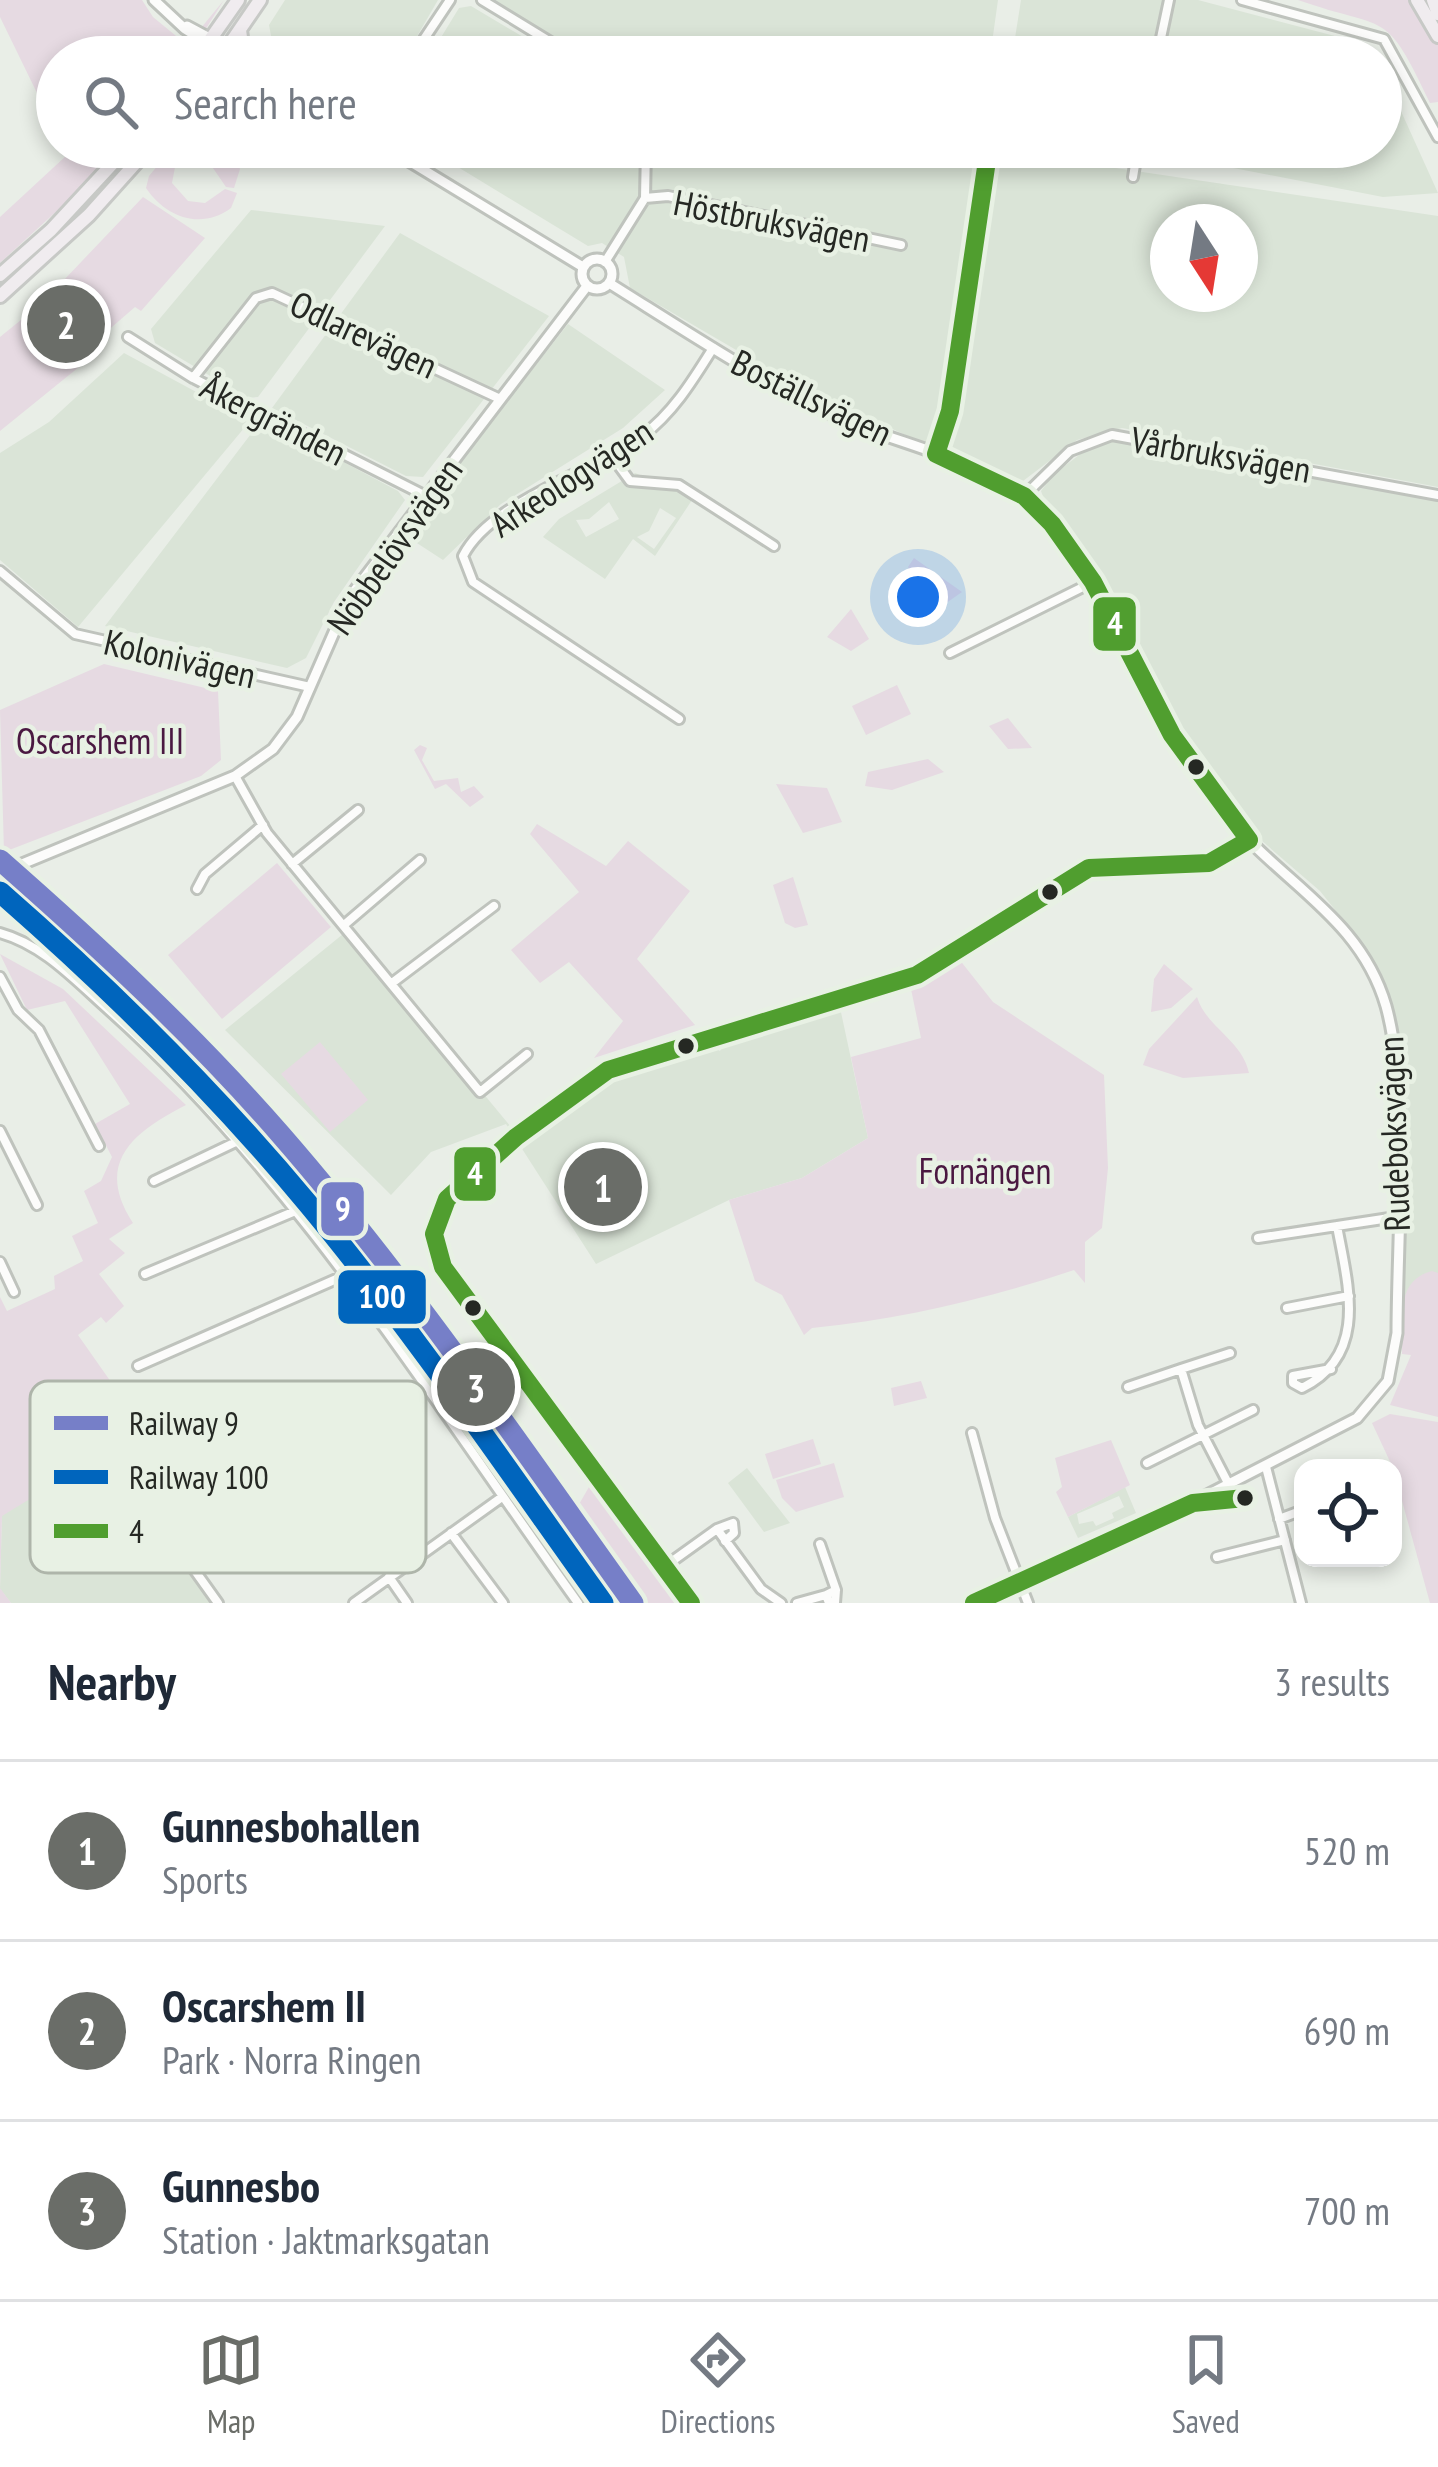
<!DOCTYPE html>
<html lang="en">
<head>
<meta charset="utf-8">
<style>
  body { margin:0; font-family:"PT Sans Narrow",sans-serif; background:#f6f6f7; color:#1f2937 }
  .controls { position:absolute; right:36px; bottom:36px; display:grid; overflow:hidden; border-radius:24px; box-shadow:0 6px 18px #0003 }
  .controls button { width:108px; height:108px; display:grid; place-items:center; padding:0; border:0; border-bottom:3px solid #e0e1e3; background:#fff; color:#1f2937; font:60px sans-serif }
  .compass { position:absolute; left:1150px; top:204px; width:108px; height:108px; border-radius:50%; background:#fff; box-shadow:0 6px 18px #0003; rotate:168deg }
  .you { position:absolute; left:918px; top:597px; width:42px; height:42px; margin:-30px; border:9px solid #fff; border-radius:50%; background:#1a73e8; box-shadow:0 0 0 18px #1a73e833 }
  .badge { display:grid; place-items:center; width:78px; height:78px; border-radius:50%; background:#6a6d68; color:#fff; font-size:39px; font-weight:700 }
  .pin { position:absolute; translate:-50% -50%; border:6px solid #fff; box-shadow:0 3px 12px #0006 }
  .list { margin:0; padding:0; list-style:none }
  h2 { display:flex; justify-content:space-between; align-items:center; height:156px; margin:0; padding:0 48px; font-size:51px }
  h2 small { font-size:39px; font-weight:400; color:#747a83 }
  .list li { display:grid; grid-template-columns:78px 1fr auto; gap:36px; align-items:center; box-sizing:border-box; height:180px; padding:0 48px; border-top:3px solid #e0e1e3 }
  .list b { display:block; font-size:45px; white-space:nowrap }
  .list p { margin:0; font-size:39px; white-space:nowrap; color:#747a83 }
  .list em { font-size:39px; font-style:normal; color:#747a83 }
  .icon { flex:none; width:66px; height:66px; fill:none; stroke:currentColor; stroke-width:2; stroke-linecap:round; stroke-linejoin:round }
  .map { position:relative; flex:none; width:1438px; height:1603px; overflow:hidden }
  .search { position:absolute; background:#fff; box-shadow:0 6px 18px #0003; left:36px; right:36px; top:36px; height:132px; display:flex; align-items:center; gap:30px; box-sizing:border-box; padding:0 42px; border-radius:66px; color:#747a83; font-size:45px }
  .sheet { height:696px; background:#fff }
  nav { display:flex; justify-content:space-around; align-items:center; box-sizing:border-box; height:168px; border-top:3px solid #e0e1e3; background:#fff; font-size:33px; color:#747a83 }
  nav a { display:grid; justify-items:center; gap:6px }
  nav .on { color:#6a6d68 }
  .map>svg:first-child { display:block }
  .built { fill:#dae4d7; fill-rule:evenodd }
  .green { fill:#e6dae2 }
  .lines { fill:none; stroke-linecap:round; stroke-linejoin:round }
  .minor-casing { stroke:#bfc3bd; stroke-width:14 }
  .tertiary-casing { stroke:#bfc3bd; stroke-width:15 }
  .primary-casing { stroke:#c7c9c6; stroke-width:18 }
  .minor { stroke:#fcfcfb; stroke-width:8 }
  .tertiary { stroke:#fcfcfb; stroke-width:9 }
  .primary { stroke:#f0ecef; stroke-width:12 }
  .bus-1-casing { stroke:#e8f1e4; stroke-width:27 }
  .bus-1 { stroke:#509e2f; stroke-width:18 }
  .rail-1-casing { stroke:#e8f1e4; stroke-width:30 }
  .rail-2-casing { stroke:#e8f1e4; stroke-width:30 }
  .rail-1 { stroke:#767fc8; stroke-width:21 }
  .rail-2 { stroke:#0065bd; stroke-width:21 }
  .bus-dot { fill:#252823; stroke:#e8f1e4; stroke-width:4.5 }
  .labels { text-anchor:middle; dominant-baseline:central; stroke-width:9; stroke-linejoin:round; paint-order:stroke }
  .street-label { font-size:36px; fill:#252823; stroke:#e8f1e4 }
  .park-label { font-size:36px; fill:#4a1841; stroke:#e8f1e4 }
  .key { fill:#e8f1e4; stroke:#aeb5aa; stroke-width:3 }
  .key-label { font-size:33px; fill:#252823 }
  .line-badge { stroke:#e8f1e4; stroke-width:4.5 }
  .badge-label { font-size:33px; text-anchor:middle; font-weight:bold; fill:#fff }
</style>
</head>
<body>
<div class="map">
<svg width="1438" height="1603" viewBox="0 0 1438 1603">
  <rect width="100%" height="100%" fill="#e9eee7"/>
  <path class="built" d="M285,0H438L405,57H275L269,25Z
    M489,0H998L990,57H585Z
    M1021,0H1198L1369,45L1376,57H1012Z
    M471,6L557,57H429L459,8Z
    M1381,67L1438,193L1383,197L1125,147H1381Z
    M425,147H978L938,416L927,445L791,382L630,288L624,257L602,243L588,246Z
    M1000,151L1438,216V487L1122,428L1077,440L1023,481L949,452ZM1168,222H1240V294H1168Z
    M251,210L385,226L258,397L247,398L155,343L151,329Z
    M400,233L549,316L423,477L406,476L272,408Z
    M568,324L665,390L623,428L501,504L443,560L403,534Z
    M124,353L250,421L78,627L0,560V453L49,422Z
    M270,423L398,491L405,500L334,602L306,658L287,668L105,626L257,426Z
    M1110,441H1140L1438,501V1332L1400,1340L1404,1229L1409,1222L1403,1198L1402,1090L1387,998L1368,951L1320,891L1233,816L1172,725L1088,561L1046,505L1041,491L1054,474L1087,449Z
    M635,473L694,497L655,556L633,539L605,579L543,537L559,519ZM609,502L619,519L586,537L576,520L589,519ZM660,508L676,518L654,549L637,537L649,531Z
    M0,855L120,960L279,1123L400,1269L609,1566L616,1562L643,1603H613L595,1577L601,1572L413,1311L252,1121L90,957L0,875Z
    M348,930L525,1144L612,1075L708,1042L720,1051L728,1037L839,1003L868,1138L802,1178L729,1200L596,1264L506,1124L431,1152L391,1195L225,1030Z
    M104,1451L212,1603H11L0,1589L2,1514Z
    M747,1468L790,1523L764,1532L728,1483Z
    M1125,1487L1136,1513L1078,1538L1068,1517ZM1119,1496L1124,1507L1112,1513L1114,1518L1096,1526L1093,1521L1079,1524L1077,1514Z"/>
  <path class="green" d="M0,0H142L153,17L187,45L224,0L188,57H57V134L0,17Z
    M1298,0H1412L1420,22L1438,43V102L1430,103C1384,6 1389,32 1298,0Z
    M63,147H117L83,187L0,263V217L67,155Z
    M173,147L231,152L240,169L234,188L226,187L204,155L176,162L172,183L188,201L205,203L225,189L237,193L231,208C202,230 166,218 146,188L149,176Z
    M143,197L205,238L141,311L135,307L90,346L95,354L0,431V337L43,302Z
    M914,558L962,592L932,613L908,567Z
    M851,609L869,639L851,651L827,637Z
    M104,664L218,691L221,760L201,776L4,852L0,710Z
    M897,685L911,714L866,735L852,706Z
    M1008,718L1032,748L1008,749L989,726Z
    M420,745L427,748L422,760L434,781L458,778L461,792L474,786L484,797L470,807L446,784L435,789L414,750Z
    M928,759L944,772L892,790L865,786L868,772Z
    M776,784L827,788L842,822L803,833Z
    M537,824L606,866L628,841L690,891L637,959L695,1025L594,1058L623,1021L569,962L540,983L511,950L579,892L530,834Z
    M277,863L331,927L222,1019L168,955Z
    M793,877L808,925L795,928L785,923L773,885Z
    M0,954L63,989L186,1105C135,1131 93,1162 133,1223L109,1239L125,1253L99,1274L124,1306L106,1323L101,1317L78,1335L144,1429L2,1516L0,1588L11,1603H0V1297L7,1311L55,1289L54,1276L83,1261L72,1236L98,1223L84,1191L101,1181L112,1157L95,1124L130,1104L65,1001L27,1010Z
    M959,959L993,1002L1104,1075L1108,1168L1102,1228L1085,1242V1283L1074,1270C987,1299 903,1319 812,1328L804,1335L782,1295L755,1281L729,1200L802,1178L868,1138L851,1057L921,1038L910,984Z
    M1164,964L1193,989L1171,1008L1151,1012L1154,979Z
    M1197,997C1206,1027 1242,1040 1249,1073L1183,1078L1143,1065L1149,1049Z
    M320,1042L368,1100L330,1132L281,1074Z
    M1432,1271L1438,1273V1417L1390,1405L1411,1355L1402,1354C1403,1322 1394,1281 1432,1271Z
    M921,1381L927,1398L894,1406L891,1388Z
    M1390,1414L1438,1422V1603H1430L1393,1468L1372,1423Z
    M813,1439L821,1464L773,1479L765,1454Z
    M1111,1440L1130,1485L1068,1517L1056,1492L1062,1487L1055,1458Z
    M834,1463L844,1497L796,1512L782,1498L776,1480Z
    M593,1480L659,1567L654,1576L663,1574L683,1603H643L578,1506Z"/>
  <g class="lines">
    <defs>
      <path id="minor" d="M482,0L575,57
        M1242,0L1384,39L1438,137
        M412,57L450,0
        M1157,57L1169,0
        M1133,177L1138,147
        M645,198L646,147
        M605,262L645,198L668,196L901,245
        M128,337L193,378L424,495
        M193,378L256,298L272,293L498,398
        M611,455L630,481L679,485L774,546
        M1024,496L1070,451L1112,435L1438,495
        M0,571L75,634L310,687
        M950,653L1093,582
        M679,719L473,582L463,556C491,501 594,472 642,436C673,413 693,380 713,348
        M235,776L267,833L480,1092L527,1054
        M292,864L358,810
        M197,889L205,874L263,825
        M344,925L420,860
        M0,933C44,945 76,981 110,1011C295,1177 433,1401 578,1603
        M0,977L18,1010L39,1030L99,1146
        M392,983L494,906
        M841,998L917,975L1089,868C1150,850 1192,891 1249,840
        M0,1131L37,1205
        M154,1181L240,1140
        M1258,1238L1396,1217
        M0,1262L14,1292
        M145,1274L293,1212
        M1287,1308L1349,1296
        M138,1366L341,1277
        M1331,1369L1293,1376V1383L1302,1388C1369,1355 1348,1286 1337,1226
        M1128,1387L1181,1369
        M972,1433L995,1518L1028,1603
        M1147,1463L1253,1410
        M1266,1467L1301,1603
        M1229,1485L1198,1425L1181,1369L1230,1353
        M158,1519L218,1603
        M1279,1519L1303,1510
        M717,1529L733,1523L734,1533L725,1541
        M451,1533L503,1603
        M820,1544L836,1590
        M1217,1557L1285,1540
        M664,1567L717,1529L761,1589L781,1603
        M389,1577L407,1603
        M354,1603L502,1497
        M797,1603L826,1595
        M829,1603L826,1595L836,1590L835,1603"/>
      <path id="tertiary" d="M154,0L185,29L230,57
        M187,26L245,57
        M386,147L583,267
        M582 274a15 15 0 1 1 30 0a15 15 0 1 1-30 0Z
        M609,283C681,328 752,375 828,413C893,444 971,455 1028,500C1108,563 1157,725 1226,814C1279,882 1360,916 1386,1006C1410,1093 1397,1239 1397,1333L1388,1381L1357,1418L1147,1526L974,1603
        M0,873L235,776L273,749L297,717L349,598L587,286
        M501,1344L691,1603"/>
      <path id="primary" d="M1417,0L1438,36
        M1433,0L1438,14
        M240,30L242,45L253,57
        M198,57L238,0
        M221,57L260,0
        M0,275L51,230L128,147
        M0,296L89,215L150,147"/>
    </defs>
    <use href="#minor" class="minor-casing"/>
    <use href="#tertiary" class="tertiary-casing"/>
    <use href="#primary" class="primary-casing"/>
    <use href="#minor" class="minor"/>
    <use href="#tertiary" class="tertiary"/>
    <use href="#primary" class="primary"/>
    <defs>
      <path id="bus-1" d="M936,454L1024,496L1052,524L1093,582L1172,735L1249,840
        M936,454L950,411L989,147
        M691,1603L443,1267L434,1234L447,1199L516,1137L608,1070L917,975L1089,868L1209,863L1249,840
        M974,1603L1193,1503L1245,1498"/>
    </defs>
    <use href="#bus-1" class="bus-1-casing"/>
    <use href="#bus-1" class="bus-1"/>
    <defs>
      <path id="rail-1" d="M0,860C99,947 195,1036 281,1135C409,1282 519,1444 633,1603"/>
      <path id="rail-2" d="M0,892C111,989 215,1092 309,1205C414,1332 507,1469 603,1603"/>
    </defs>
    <use href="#rail-1" class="rail-1-casing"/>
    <use href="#rail-2" class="rail-2-casing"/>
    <use href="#rail-1" class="rail-1"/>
    <use href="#rail-2" class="rail-2"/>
  </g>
  <g class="bus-dot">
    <circle cx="1196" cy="767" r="10"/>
    <circle cx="1050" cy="892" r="10"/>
    <circle cx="686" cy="1046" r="10"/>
    <circle cx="473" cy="1308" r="10"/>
    <circle cx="1245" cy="1498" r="10"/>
  </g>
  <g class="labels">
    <g class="street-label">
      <text transform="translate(772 220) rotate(11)">Höstbruksvägen</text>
      <text transform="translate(364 334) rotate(25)">Odlarevägen</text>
      <text transform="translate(812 397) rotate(26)">Boställsvägen</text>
      <text transform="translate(274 419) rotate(27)">Åkergränden</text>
      <text transform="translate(1221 454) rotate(10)">Vårbruksvägen</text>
      <text transform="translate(571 477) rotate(-33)">Arkeologvägen</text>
      <text transform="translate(394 546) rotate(-55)">Nöbbelövsvägen</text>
      <text transform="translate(180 658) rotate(13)">Kolonivägen</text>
      <text transform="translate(1393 1134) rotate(-92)">Rudeboksvägen</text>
    </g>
    <g class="park-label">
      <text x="100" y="740">Oscarshem III</text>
      <text x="985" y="1170">Fornängen</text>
    </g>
  </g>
  <rect x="30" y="1381" width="396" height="192" rx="18" class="key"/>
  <rect x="54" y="1416" width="54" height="14" fill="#767fc8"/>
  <rect x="54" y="1470" width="54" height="14" fill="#0065bd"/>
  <rect x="54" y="1524" width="54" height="14" fill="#509e2f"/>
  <g class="key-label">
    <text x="129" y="1435">Railway 9</text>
    <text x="129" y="1489">Railway 100</text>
    <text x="129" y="1543">4</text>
  </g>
  <g class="line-badge">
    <rect x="1091" y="595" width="47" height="58" rx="12" fill="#509e2f"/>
    <rect x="452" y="1145" width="46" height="58" rx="12" fill="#509e2f"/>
    <rect x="319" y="1180" width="47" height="58" rx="12" fill="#767fc8"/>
    <rect x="336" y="1268" width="92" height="58" rx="12" fill="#0065bd"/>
  </g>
  <g class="badge-label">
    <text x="1115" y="635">4</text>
    <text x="475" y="1185">4</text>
    <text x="343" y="1220">9</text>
    <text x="382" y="1308">100</text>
  </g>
</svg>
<div class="controls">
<button><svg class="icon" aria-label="locate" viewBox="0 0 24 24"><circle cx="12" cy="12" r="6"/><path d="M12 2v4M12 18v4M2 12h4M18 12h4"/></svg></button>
</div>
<svg class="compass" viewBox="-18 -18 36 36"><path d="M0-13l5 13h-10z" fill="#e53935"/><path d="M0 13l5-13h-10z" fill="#747a83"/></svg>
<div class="you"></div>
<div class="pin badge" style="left:603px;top:1187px">1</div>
<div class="pin badge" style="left:66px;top:324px">2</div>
<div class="pin badge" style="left:476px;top:1387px">3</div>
<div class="search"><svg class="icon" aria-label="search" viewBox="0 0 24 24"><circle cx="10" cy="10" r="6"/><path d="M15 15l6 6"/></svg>Search here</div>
</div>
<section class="sheet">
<h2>Nearby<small>3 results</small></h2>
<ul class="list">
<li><span class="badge">1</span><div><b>Gunnesbohallen</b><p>Sports</p></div><em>520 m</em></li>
<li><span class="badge">2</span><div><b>Oscarshem II</b><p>Park · Norra Ringen</p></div><em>690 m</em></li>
<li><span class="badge">3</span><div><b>Gunnesbo</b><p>Station · Jaktmarksgatan</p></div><em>700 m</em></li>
</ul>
</section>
<nav>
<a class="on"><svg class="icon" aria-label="map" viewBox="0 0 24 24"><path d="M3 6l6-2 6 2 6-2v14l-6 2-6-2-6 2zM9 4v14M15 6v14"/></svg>Map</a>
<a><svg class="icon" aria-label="directions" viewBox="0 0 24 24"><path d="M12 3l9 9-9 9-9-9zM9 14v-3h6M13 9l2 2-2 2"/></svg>Directions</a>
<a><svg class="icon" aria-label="saved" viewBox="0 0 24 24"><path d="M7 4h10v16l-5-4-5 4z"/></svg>Saved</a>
</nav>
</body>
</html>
